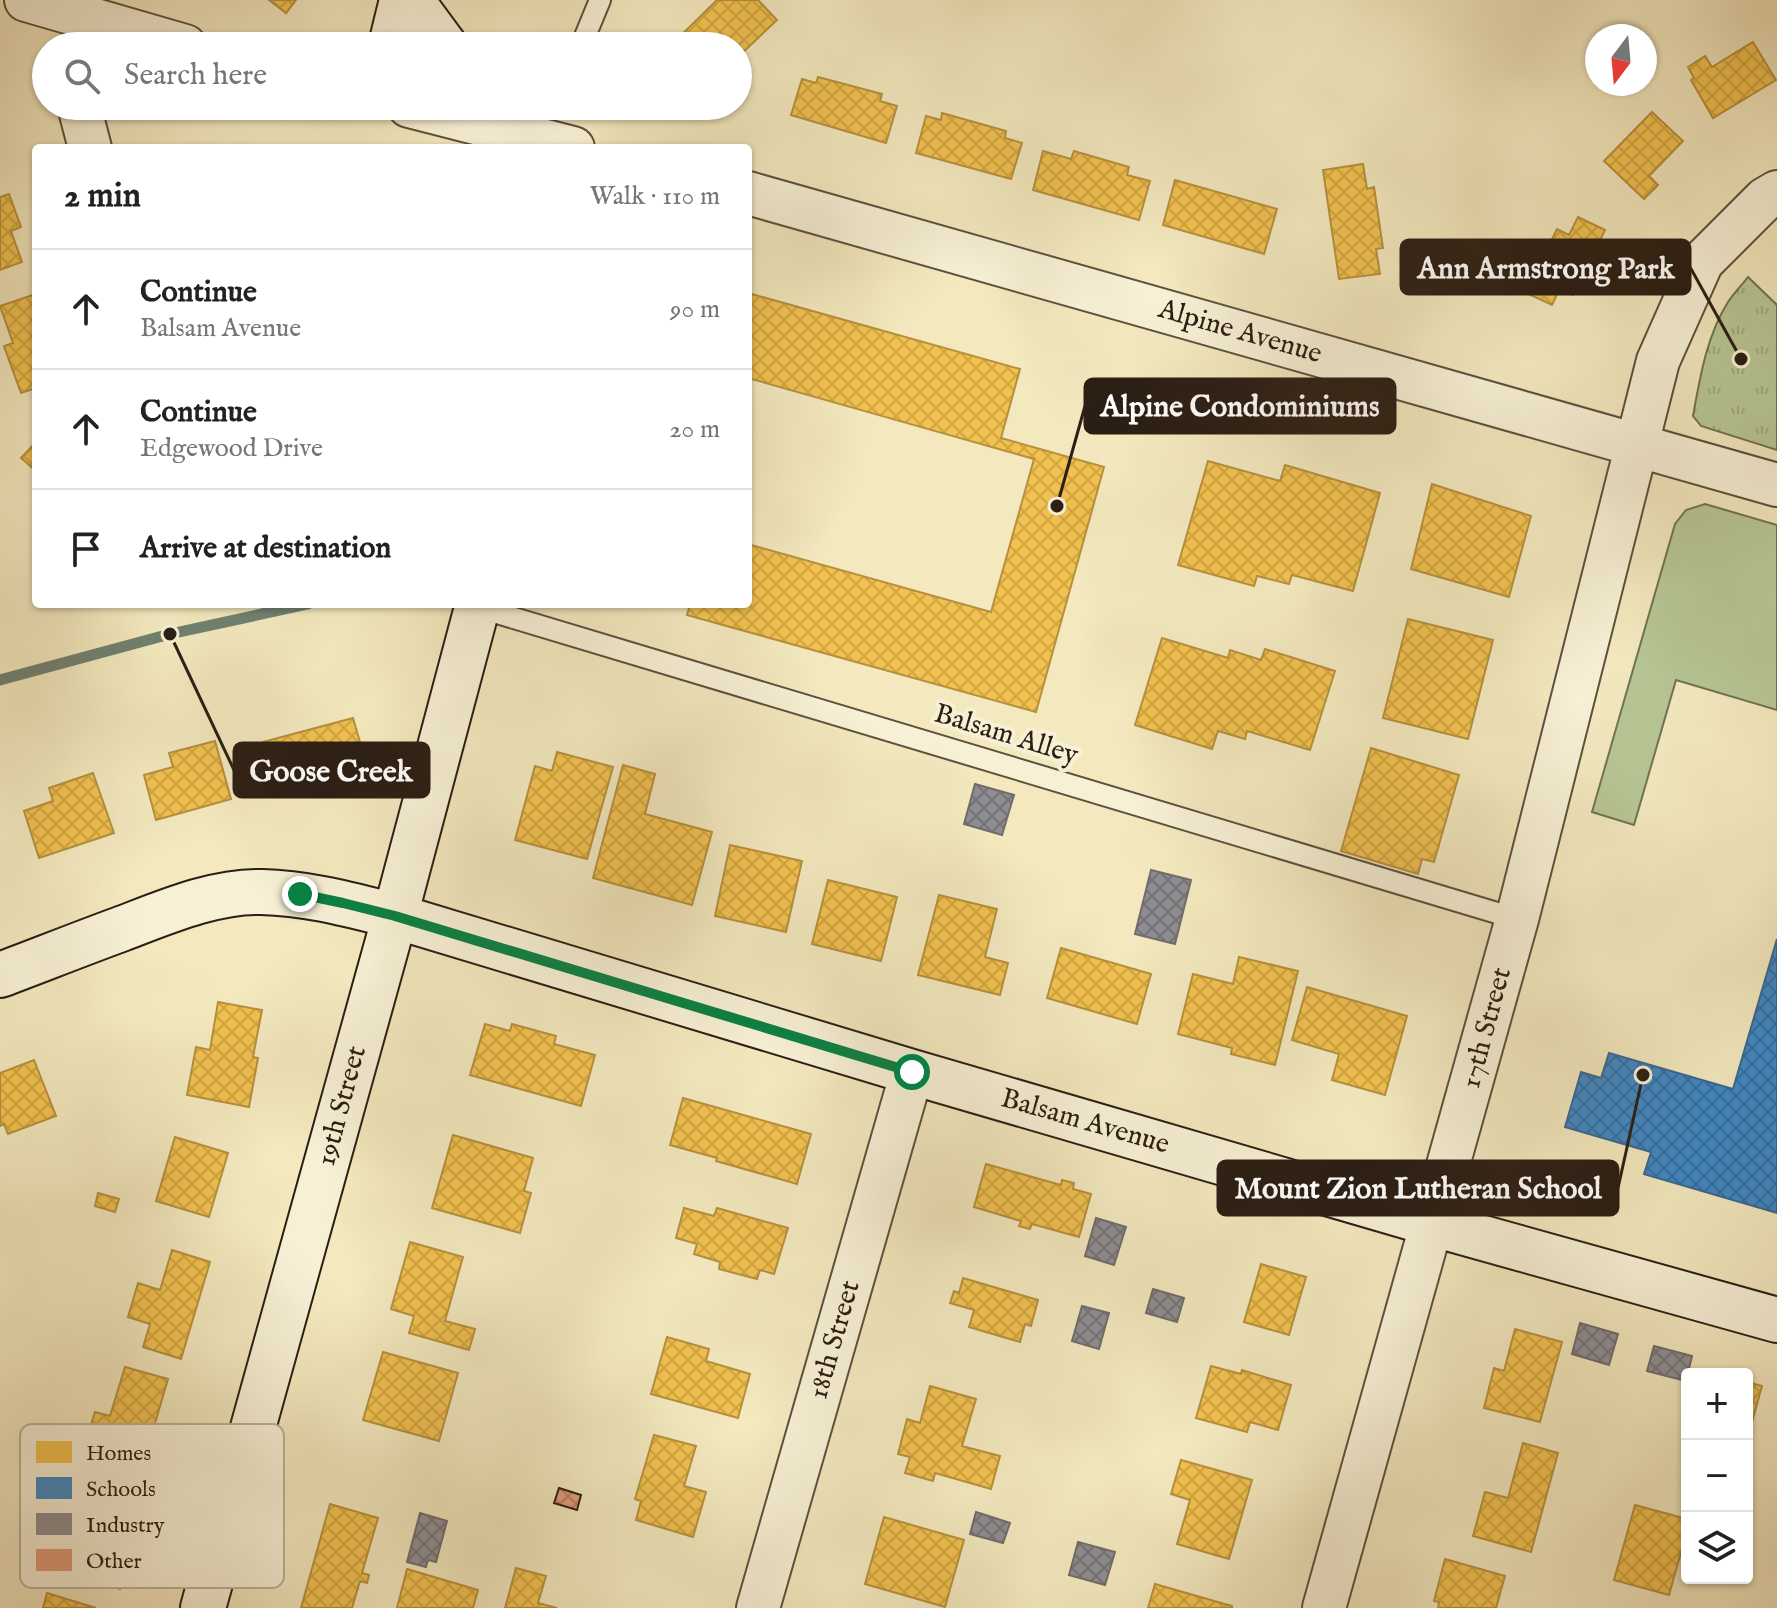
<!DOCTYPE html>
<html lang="en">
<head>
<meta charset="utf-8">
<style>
  body { margin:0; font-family:"IM FELL English",serif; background:#f6f6f6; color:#222 }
  .controls { position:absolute; right:24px; bottom:24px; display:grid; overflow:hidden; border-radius:8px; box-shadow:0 2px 6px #0004 }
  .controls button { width:72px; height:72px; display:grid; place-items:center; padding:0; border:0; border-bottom:2px solid #e0e0e0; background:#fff; color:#222; font:40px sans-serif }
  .compass { position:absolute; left:1585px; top:24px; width:72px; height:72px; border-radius:50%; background:#fff; box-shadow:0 2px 6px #0004; rotate:196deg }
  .stop { position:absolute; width:24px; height:24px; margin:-18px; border:6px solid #0b8043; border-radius:50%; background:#fff }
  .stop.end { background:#0b8043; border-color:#fff; box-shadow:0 2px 8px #0008 }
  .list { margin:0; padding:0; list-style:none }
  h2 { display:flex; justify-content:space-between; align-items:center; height:104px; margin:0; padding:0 32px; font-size:34px }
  h2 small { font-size:26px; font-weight:400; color:#767676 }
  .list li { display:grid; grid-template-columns:52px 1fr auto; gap:24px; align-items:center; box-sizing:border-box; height:120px; padding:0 32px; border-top:2px solid #e0e0e0 }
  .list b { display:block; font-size:30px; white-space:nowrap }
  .list p { margin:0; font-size:26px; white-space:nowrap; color:#767676 }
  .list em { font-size:26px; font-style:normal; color:#767676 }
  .icon { flex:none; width:44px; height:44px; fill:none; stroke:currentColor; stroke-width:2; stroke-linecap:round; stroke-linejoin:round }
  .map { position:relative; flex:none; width:1777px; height:1608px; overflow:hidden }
  .search { position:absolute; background:#fff; box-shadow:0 2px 6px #0004; left:32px; top:32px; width:720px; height:88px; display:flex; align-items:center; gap:20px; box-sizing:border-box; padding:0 28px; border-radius:44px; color:#767676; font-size:30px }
  .panel { position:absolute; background:#fff; box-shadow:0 2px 6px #0004; left:32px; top:144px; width:720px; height:464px; border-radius:8px }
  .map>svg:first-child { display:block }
  .grass { fill:#b7c694; stroke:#717254; stroke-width:2 }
  .park { fill:url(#park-tufts); stroke:#717254; stroke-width:2 }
  .homes { fill:url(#homes-cross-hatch); stroke:#b6903d; stroke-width:2 }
  .schools { fill:url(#schools-cross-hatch); stroke:#396890; stroke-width:2 }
  .industry { fill:url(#industry-cross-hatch); stroke:#706c6c; stroke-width:2 }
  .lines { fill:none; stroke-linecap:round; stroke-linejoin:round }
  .stream { stroke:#6f8070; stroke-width:11 }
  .building { fill:url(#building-cross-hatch); stroke:#2b1e14; stroke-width:2 }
  .lane-casing { stroke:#5d503e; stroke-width:24 }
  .street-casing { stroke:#5d503e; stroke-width:46 }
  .secondary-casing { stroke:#2b1e14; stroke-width:48 }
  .lane { stroke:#f7f0d5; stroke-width:20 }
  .street { stroke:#f7f0d5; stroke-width:42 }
  .secondary { stroke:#f7f0d5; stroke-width:44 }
  .route { stroke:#0b8043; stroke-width:10 }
  .labels { text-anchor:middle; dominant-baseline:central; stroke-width:8; stroke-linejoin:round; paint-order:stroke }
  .street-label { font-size:28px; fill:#2b1e14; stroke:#f7f0d5 }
  .key { fill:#f7f0d5; stroke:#bab19b; stroke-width:2 }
  .key-label { font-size:22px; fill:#2b1e14 }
  .leader { fill:none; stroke:#2b1e14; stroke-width:3 }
  .callout-dot { fill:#2b1e14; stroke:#f7f0d5; stroke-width:3 }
  .callout { fill:#2b1e14; stroke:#2b1e14; stroke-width:3 }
  .callout-label { font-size:30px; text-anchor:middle; font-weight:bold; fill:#fff }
</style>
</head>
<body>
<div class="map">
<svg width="1777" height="1608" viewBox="0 0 1777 1608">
  <defs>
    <pattern id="park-tufts" width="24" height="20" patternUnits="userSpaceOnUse" patternTransform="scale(2)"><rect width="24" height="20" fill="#b7c694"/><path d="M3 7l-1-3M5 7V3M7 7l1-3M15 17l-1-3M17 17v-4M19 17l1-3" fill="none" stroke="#9eaa7f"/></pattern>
    <pattern id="homes-cross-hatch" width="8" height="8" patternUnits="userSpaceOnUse" patternTransform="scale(2)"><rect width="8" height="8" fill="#f2c14e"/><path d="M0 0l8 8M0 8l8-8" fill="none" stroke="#d0a543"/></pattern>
    <pattern id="schools-cross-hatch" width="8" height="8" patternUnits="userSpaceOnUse" patternTransform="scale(2)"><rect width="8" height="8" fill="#3f88c5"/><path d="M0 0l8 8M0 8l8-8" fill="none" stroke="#356f9f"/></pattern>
    <pattern id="industry-cross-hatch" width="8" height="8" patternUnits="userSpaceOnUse" patternTransform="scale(2)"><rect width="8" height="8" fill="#8d8d92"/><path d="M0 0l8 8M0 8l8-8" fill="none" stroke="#737376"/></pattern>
    <pattern id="building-cross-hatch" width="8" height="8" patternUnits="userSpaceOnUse" patternTransform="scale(2)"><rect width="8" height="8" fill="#df9b79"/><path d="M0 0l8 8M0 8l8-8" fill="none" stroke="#b57e62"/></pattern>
  </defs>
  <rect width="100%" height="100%" fill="#f3e8be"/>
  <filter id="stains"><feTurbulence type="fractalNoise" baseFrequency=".0025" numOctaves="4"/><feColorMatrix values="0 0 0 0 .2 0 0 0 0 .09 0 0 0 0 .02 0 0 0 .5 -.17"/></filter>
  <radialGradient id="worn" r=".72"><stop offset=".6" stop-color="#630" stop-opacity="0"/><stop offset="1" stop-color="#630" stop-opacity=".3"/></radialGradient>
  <path class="grass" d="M1705,504L1777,525V710L1676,680L1634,825L1592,812L1675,524L1686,510Z"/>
  <path class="park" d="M1748,277L1777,305V450L1701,426L1693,416C1700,377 1707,335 1728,302C1734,293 1742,285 1748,277Z"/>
  <path class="homes" d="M269,0H296L286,13Z
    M717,0H758L777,20L738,57V46H670Z
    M1753,42L1776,80L1713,118L1691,80L1694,78L1688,67L1705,56L1712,67Z
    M818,77L882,94L880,101L897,106L886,143L791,115L802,79L816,83Z
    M1652,112L1683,141L1649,176L1658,185L1644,199L1604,161Z
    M942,113L1006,131L1005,138L1022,143L1011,179L916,153L926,116L941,120Z
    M1043,151L1071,159L1074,151L1129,167L1127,175L1150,181L1139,220L1033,190Z
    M1363,164L1367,189L1374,187L1383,248L1376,249L1380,274L1339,279L1323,170Z
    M1175,180L1277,209L1264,254L1163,225Z
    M9,194L21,227L11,231L22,262L0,270V197Z
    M1578,217L1605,230L1573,295L1560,288L1552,305L1518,289L1527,270L1535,273L1557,229L1569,235Z
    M748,293L1020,369L1001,438L1104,467L1036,712L687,615L690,604H748V544L991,612L1034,459L748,378Z
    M36,294V388L21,393L4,346L13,343L0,306Z
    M36,442V471L21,458Z
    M1208,461L1280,481L1285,465L1380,493L1353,591L1292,575L1289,584L1257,576L1254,586L1178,565Z
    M1432,484L1531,516L1509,597L1411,569Z
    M1408,619L1493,640L1468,739L1383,718Z
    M1162,638L1228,658L1230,650L1261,660L1265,649L1335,671L1310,750L1247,731L1245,739L1218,731L1212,749L1135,725Z
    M353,718L366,763L276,787L263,742Z
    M215,741L231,799L156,820L144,775L173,767L169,753Z
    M1371,748L1459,775L1434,862L1422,859L1418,874L1341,851Z
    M557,752L613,767L587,859L515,840L535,766L552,771Z
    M623,765L655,774L645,814L712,832L692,905L593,878Z
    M93,773L114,833L39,858L24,811L53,801L49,788Z
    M730,845L802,861L786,932L715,916Z
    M828,880L897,897L881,961L812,944Z
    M939,895L997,909L985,957L1008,963L1000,995L918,975Z
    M1061,948L1151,974L1137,1024L1047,998Z
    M1239,957L1298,971L1275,1065L1231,1054L1232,1048L1178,1034L1193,974L1233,984Z
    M1307,987L1407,1016L1385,1095L1332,1080L1339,1054L1292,1040Z
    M218,1002L262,1010L253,1057L258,1058L249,1107L187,1095L196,1047L210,1050Z
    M485,1024L510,1031L512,1024L556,1036L554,1044L595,1055L581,1106L470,1075Z
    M34,1060L56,1116L8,1134L4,1124L0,1126V1073Z
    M683,1098L811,1134L797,1184L716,1161L717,1158L670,1145Z
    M453,1135L533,1158L524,1191L531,1193L520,1233L432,1208Z
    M175,1137L228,1153L209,1217L156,1201Z
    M986,1164L1061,1185L1062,1180L1074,1183L1073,1189L1091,1194L1079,1237L1032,1224L1030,1229L1019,1226L1021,1221L974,1207Z
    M98,1193L119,1199L115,1212L95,1206Z
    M684,1208L714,1216L717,1208L788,1228L774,1274L760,1270L757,1279L719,1269L720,1262L694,1254L697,1244L676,1238Z
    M410,1242L463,1257L445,1321L475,1329L469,1350L409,1333L414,1316L391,1309Z
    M172,1250L210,1262L181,1359L143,1347L150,1324L128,1317L138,1283L160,1290Z
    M1261,1264L1306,1277L1289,1335L1244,1322Z
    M963,1278L1038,1300L1031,1326L1025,1324L1020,1342L969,1327L974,1310L950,1303L954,1291L959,1293Z
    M1515,1329L1562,1342L1540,1422L1484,1408L1494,1368L1504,1371Z
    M667,1337L709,1349L706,1361L750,1374L738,1418L651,1394Z
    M383,1352L458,1373L439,1441L363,1420Z
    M1211,1366L1241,1374L1242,1370L1291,1385L1278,1430L1250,1422L1247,1432L1196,1418Z
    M125,1367L168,1379L140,1474L97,1462L102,1445L86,1440L95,1412L110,1416Z
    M1747,1382L1762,1386L1747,1440Z
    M930,1386L976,1399L962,1446L1000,1456L991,1489L935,1473L933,1481L905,1473L910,1457L898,1454L907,1419L920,1423Z
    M654,1435L696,1446L684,1486L706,1492L693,1537L636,1520L641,1501L635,1499Z
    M1523,1443L1558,1453L1531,1552L1473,1536L1485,1492L1508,1498Z
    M1181,1460L1252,1480L1229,1559L1177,1544L1190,1500L1171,1494Z
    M93,1485L137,1498L120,1555L129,1558L120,1589L39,1565L52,1521L80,1530Z
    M330,1504L378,1518L362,1573L369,1575L367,1583L360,1581L352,1608H301Z
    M1635,1505L1687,1519V1531L1669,1595L1614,1580Z
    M884,1517L964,1540L945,1607L865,1584Z
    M1445,1559L1505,1576L1496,1608H1438L1439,1602L1434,1601Z
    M516,1568L546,1576L538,1603L557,1608H505Z
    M407,1569L478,1590L473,1608H397Z
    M1155,1584L1232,1606V1608H1148Z
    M47,1593L96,1608H43Z"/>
  <path class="schools" d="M1777,939V1213L1644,1174L1651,1152L1565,1127L1581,1072L1601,1078L1609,1053L1733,1089Z"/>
  <path class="industry" d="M975,784L1014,795L1002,835L964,824Z
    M1151,870L1191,880L1175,944L1135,934Z
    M1096,1218L1126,1227L1114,1265L1085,1256Z
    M1153,1289L1184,1298L1177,1322L1146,1313Z
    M1082,1306L1109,1313L1099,1349L1072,1341Z
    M1580,1323L1618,1334L1609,1365L1572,1354Z
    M1654,1346L1692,1356L1686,1381L1647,1371Z
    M976,1512L1010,1523L1003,1543L970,1534Z
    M420,1513L447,1521L436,1562L428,1560L426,1567L407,1562Z
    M1078,1542L1115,1552L1105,1585L1069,1575Z"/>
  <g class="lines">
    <path class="stream" d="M0,680L170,634L308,604"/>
  </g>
  <path class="building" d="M559,1488L581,1495L577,1510L554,1503Z"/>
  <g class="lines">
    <defs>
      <path id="lane" d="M581,46L600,0
        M513,129L537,118L544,106
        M477,607L1517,919"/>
      <path id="street" d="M26,0L185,46
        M79,106L90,148
        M409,106L573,148
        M748,193L1777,485
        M758,1608L912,1072
        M1324,1608L1517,919L1658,361L1702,262L1765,199L1777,192"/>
      <path id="secondary" d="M411,0L445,46
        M389,46L392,41L402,0
        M489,106L519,148
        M0,975C40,960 80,944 121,929C163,913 216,890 262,892C308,893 351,905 395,916L912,1072L1433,1224L1777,1320
        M203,1608L395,916L478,604"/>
    </defs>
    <use href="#lane" class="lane-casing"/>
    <use href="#street" class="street-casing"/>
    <use href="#secondary" class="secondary-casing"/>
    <use href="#lane" class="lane"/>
    <use href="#street" class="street"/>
    <use href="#secondary" class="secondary"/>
  </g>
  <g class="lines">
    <path class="route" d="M300,894L343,903L395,916L912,1072"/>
  </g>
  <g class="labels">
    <g class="street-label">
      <text transform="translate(1240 332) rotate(16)">Alpine Avenue</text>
      <text transform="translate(1006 735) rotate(17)">Balsam Alley</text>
      <text transform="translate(1487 1028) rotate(-75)">17th Street</text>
      <text transform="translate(342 1106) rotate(-75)">19th Street</text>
      <text transform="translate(1085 1122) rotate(16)">Balsam Avenue</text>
      <text transform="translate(835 1340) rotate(-74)">18th Street</text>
    </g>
  </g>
  <rect x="20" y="1424" width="264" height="164" rx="12" class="key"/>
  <rect x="36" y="1441" width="36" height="22" fill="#f2c14e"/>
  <rect x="36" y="1477" width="36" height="22" fill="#3f88c5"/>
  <rect x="36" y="1513" width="36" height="22" fill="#8d8d92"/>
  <rect x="36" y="1549" width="36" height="22" fill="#df9b79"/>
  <g class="key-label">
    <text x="86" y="1460">Homes</text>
    <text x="86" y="1496">Schools</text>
    <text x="86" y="1532">Industry</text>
    <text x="86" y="1568">Other</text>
  </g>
  <path class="leader" d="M1741 359L1690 267M1057 506L1085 406M170 634L234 770M1643 1075L1618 1188"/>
  <g class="callout-dot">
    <circle cx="1741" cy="359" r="8"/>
    <circle cx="1057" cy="506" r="8"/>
    <circle cx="170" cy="634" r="8"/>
    <circle cx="1643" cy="1075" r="8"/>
  </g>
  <g class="callout">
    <rect x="1401" y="240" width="289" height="54" rx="8"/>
    <rect x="1085" y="379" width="310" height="54" rx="8"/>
    <rect x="234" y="743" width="195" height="54" rx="8"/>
    <rect x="1218" y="1161" width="400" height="54" rx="8"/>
  </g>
  <g class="callout-label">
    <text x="1546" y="278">Ann Armstrong Park</text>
    <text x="1240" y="416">Alpine Condominiums</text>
    <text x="331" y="781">Goose Creek</text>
    <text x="1418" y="1198">Mount Zion Lutheran School</text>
  </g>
  <rect width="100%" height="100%" filter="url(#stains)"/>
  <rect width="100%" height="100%" fill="url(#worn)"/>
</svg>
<div class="controls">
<button>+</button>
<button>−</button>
<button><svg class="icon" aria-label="layers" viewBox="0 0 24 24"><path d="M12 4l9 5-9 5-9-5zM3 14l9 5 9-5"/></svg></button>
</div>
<svg class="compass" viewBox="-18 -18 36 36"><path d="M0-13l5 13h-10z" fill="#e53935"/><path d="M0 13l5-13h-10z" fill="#767676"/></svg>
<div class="stop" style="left:912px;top:1072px"></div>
<div class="stop end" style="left:300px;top:894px"></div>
<div class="search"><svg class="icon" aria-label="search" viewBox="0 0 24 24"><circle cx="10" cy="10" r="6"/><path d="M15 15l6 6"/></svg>Search here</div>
<section class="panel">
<h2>2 min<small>Walk · 110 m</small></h2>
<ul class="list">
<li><svg class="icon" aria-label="ahead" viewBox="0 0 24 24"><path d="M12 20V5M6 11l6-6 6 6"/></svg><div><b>Continue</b><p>Balsam Avenue</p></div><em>90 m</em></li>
<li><svg class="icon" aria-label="ahead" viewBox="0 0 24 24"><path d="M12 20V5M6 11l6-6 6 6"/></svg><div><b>Continue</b><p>Edgewood Drive</p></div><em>20 m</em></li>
<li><svg class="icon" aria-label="arrive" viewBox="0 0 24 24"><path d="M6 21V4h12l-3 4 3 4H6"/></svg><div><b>Arrive at destination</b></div></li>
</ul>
</section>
</div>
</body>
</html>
